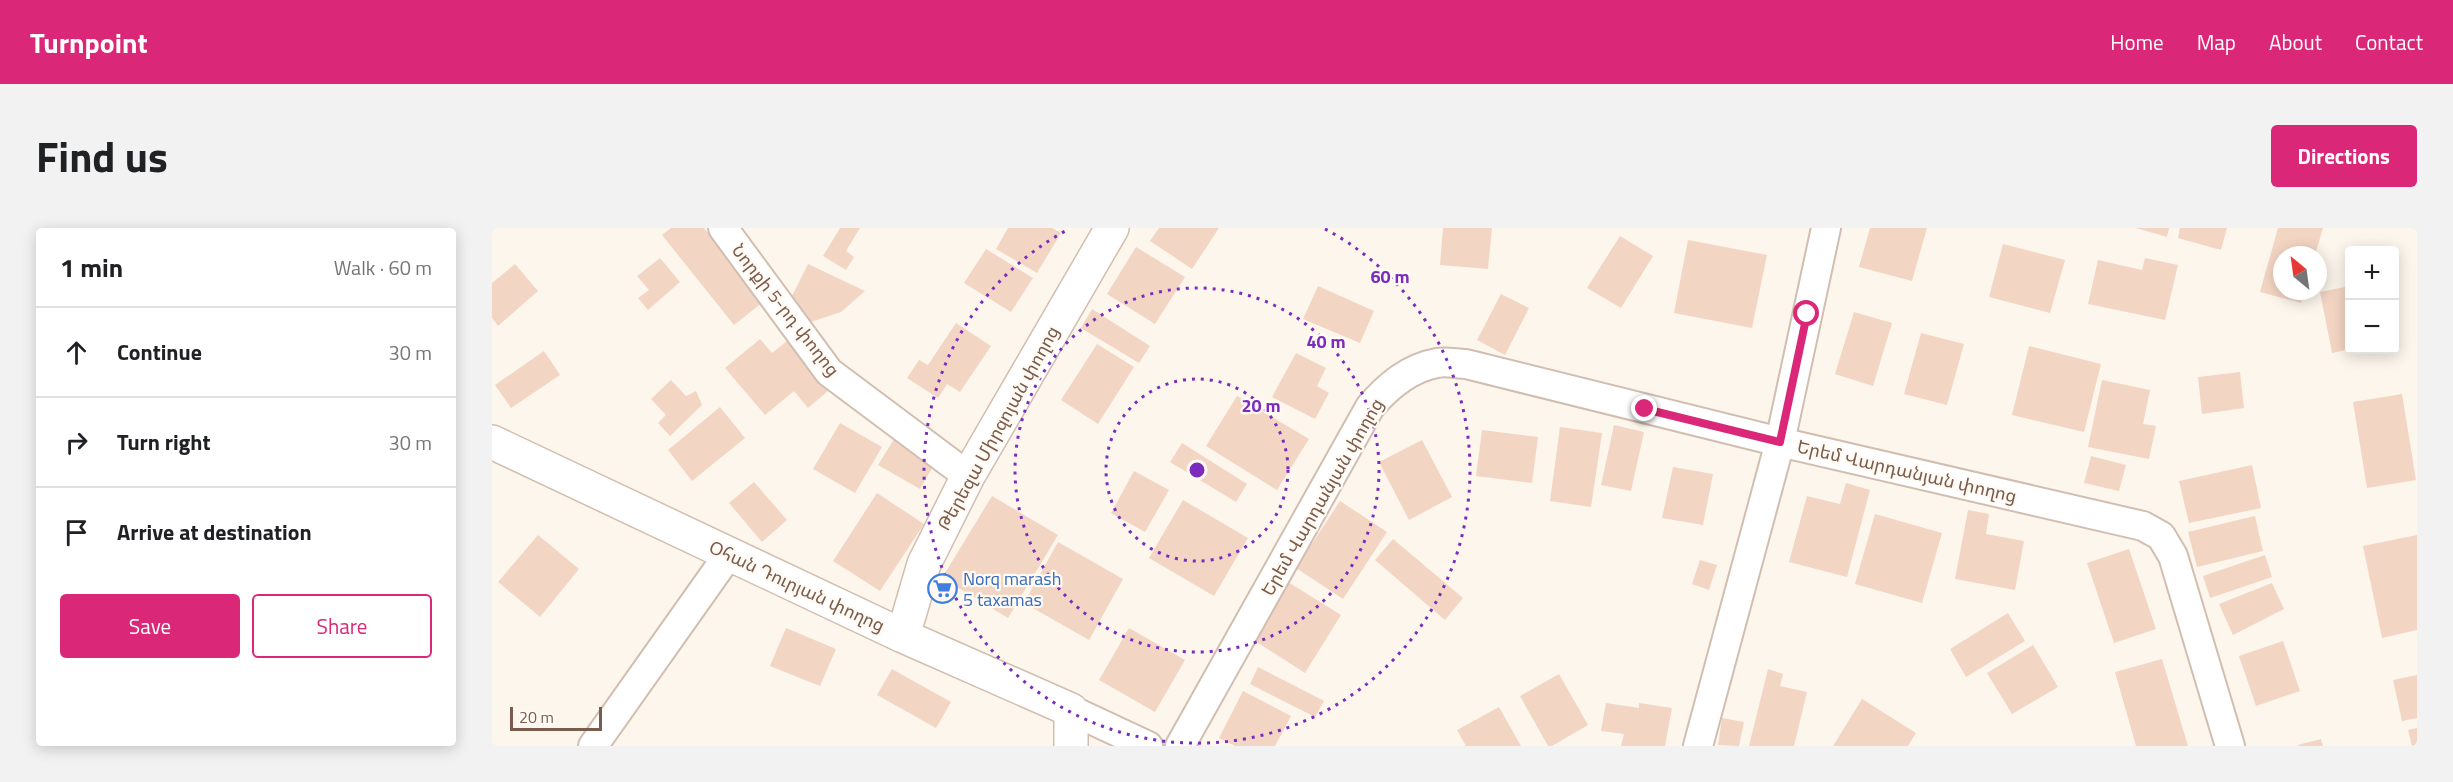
<!DOCTYPE html>
<html lang="en">
<head>
<meta charset="utf-8">
<style>
  body { margin:0; font-family:"Titillium Web","Noto Sans Armenian",sans-serif; background:#f2f2f2; color:#202124 }
  .controls { position:absolute; right:18px; top:18px; display:grid; overflow:hidden; border-radius:6px; box-shadow:0 3px 15px #0003 }
  .controls button { width:54px; height:54px; display:grid; place-items:center; padding:0; border:0; border-bottom:2px solid #e0e0e0; background:#fff; color:#202124; font:30px sans-serif }
  .compass { position:absolute; left:1781px; top:18px; width:54px; height:54px; border-radius:50%; background:#fff; box-shadow:0 3px 15px #0003; rotate:331deg }
  .scale { position:absolute; left:18px; bottom:15px; width:92px; box-sizing:border-box; padding-left:6px; border:3px solid #7a5c4d; border-top:0; font-size:16px; line-height:21px; white-space:nowrap; color:#7a5c4d; -webkit-text-stroke:4px #fffaf3; paint-order:stroke }
  .stop { position:absolute; width:18px; height:18px; margin:-14px; border:4px solid #db2777; border-radius:50%; background:#fff }
  .stop.end { background:#db2777; border-color:#fff; box-shadow:0 2px 6px #0008 }
  .list { margin:0; padding:0; list-style:none }
  h2 { display:flex; justify-content:space-between; align-items:center; height:78px; margin:0; padding:0 24px; font-size:26px }
  h2 small { font-size:20px; font-weight:400; color:#757577 }
  .list li { display:grid; grid-template-columns:39px 1fr auto; gap:18px; align-items:center; box-sizing:border-box; height:90px; padding:0 24px; border-top:2px solid #e0e0e0 }
  .list b { display:block; font-size:22px; white-space:nowrap }
  .list em { font-size:20px; font-style:normal; color:#757577 }
  .actions { display:flex; gap:12px; padding:18px 24px }
  .actions a { flex:1; padding:14px 0; border:2px solid #db2777; border-radius:6px; text-align:center; font-size:21px; color:#db2777 }
  .actions .main { background:#db2777; color:#fff }
  .icon { flex:none; width:33px; height:33px; fill:none; stroke:currentColor; stroke-width:2; stroke-linecap:round; stroke-linejoin:round }
  .map { position:relative; flex:none; width:1925px; height:518px; overflow:hidden; border-radius:6px }
  header { display:flex; align-items:center; gap:36px; box-sizing:border-box; height:84px; padding:0 30px; background:#db2777; color:#fff }
  header strong { font-size:28px }
  nav { display:flex; gap:33px; margin-inline-start:auto; font-size:21px }
  .intro { display:flex; align-items:center; justify-content:space-between; box-sizing:border-box; height:144px; padding:0 36px }
  h1 { margin:0; font-size:42px }
  .button { padding:15px 27px; border-radius:6px; background:#db2777; color:#fff; font-size:21px; font-weight:700 }
  main { display:flex; gap:36px; padding:0 36px }
  aside { flex:1; background:#fff; border-radius:6px; box-shadow:0 3px 15px #0003 }
  .map>svg:first-child { display:block }
  .building { fill:#f3d5c3 }
  .lines { fill:none; stroke-linecap:round; stroke-linejoin:round }
  .minor-casing { stroke:#d1beb0; stroke-width:32 }
  .tertiary-casing { stroke:#d1beb0; stroke-width:36 }
  .minor { stroke:#fff; stroke-width:28 }
  .tertiary { stroke:#fff; stroke-width:33 }
  .route { stroke:#db2777; stroke-width:8 }
  .ring { fill:none; stroke:#7b2cbf; stroke-width:3; stroke-dasharray:3 6 }
  .labels { text-anchor:middle; dominant-baseline:central; stroke-width:4.5; stroke-linejoin:round; paint-order:stroke }
  .street-label { font-size:18px; fill:#7a5c4d; stroke:#fffaf3 }
  .shop-label { font-size:18px; fill:#366cbe; stroke:#fffaf3; text-anchor:start }
  .centre { fill:#7b2cbf; stroke:#fffaf3; stroke-width:3 }
  .ring-label { font-size:18px; text-anchor:middle; font-weight:bold; fill:#7b2cbf; stroke:#fffaf3; stroke-width:4.5; stroke-linejoin:round; paint-order:stroke }
</style>
</head>
<body>
<header>
<strong>Turnpoint</strong>
<nav><a>Home</a><a>Map</a><a>About</a><a>Contact</a></nav>
</header>
<div class="intro"><h1>Find us</h1><a class="button">Directions</a></div>
<main>
<aside>
<h2>1 min<small>Walk · 60 m</small></h2>
<ul class="list">
<li><svg class="icon" aria-label="ahead" viewBox="0 0 24 24"><path d="M12 20V5M6 11l6-6 6 6"/></svg><div><b>Continue</b></div><em>30 m</em></li>
<li><svg class="icon" aria-label="right" viewBox="0 0 24 24"><path d="M7 20v-9h11M14 6l5 5-5 5"/></svg><div><b>Turn right</b></div><em>30 m</em></li>
<li><svg class="icon" aria-label="arrive" viewBox="0 0 24 24"><path d="M6 21V4h12l-3 4 3 4H6"/></svg><div><b>Arrive at destination</b></div></li>
</ul>
<div class="actions"><a class="main">Save</a><a>Share</a></div>
</aside>
<div class="map">
<svg width="1925" height="518" viewBox="0 0 1925 518">
  <rect width="100%" height="100%" fill="#fdf6ec"/>
  <path class="building" d="M179,0H212L271,74L242,97L170,7Z
    M348,0H368L354,23L362,29L354,42L331,28Z
    M516,0H560L569,5L545,45L504,21Z
    M667,0H727L700,41L658,13Z
    M951,0H1000L996,41L948,37Z
    M1378,0H1435L1420,53L1367,39Z
    M1644,0H1677L1675,9Z
    M1688,0H1735L1729,22L1686,10Z
    M1786,0H1831L1823,27H1790V63H1813L1809,75L1768,64Z
    M1128,8L1161,28L1129,80L1095,60Z
    M1196,12L1275,27L1260,100L1182,85Z
    M1511,16L1573,32L1558,85L1497,69Z
    M644,19L693,49L663,96L615,66Z
    M494,21L541,50L519,84L472,55Z
    M168,30L188,54L156,82L146,70L157,62L145,48Z
    M1653,30L1686,37L1673,92L1596,76L1606,32L1650,42Z
    M23,36L46,63L6,98L0,90V55Z
    M316,36L373,63L349,84L316,95L297,74Z
    M826,58L882,83L868,115L811,91Z
    M1858,58V121L1840,125L1828,64Z
    M1009,66L1037,80L1013,127L985,112Z
    M600,81L658,118L647,135L589,100Z
    M1362,84L1400,95L1381,158L1343,146Z
    M464,95L499,118L468,164L455,156L446,170L415,150L427,132L436,137Z
    M1429,105L1472,116L1455,177L1412,166Z
    M268,111L280,125L295,113L337,162L316,180L302,163L273,187L233,140Z
    M605,116L642,139L606,196L569,172Z
    M1537,118L1609,136L1592,204L1520,187Z
    M52,123L68,147L19,180L3,157Z
    M804,125L834,140L825,158L837,165L823,191L780,169Z
    M1748,144L1752,180L1710,186L1706,149Z
    M179,152L194,168L204,163L210,177L178,208L166,195L174,187L159,171Z
    M1610,152L1658,162L1651,196L1664,198L1657,231L1596,219Z
    M1910,166L1924,252L1875,260L1861,174Z
    M745,168L817,211L785,262L714,218Z
    M228,179L253,210L200,253L176,222Z
    M348,195L390,219L363,265L321,241Z
    M1122,197L1152,204L1139,263L1109,257Z
    M1068,199L1110,205L1099,279L1058,273Z
    M990,202L1046,209L1040,255L984,248Z
    M402,211L443,235L428,261L386,237Z
    M930,212L960,269L917,292L887,234Z
    M690,215L755,256L744,274L678,234Z
    M1599,228L1634,237L1627,263L1592,255Z
    M1760,237L1769,280L1697,295L1687,253Z
    M1181,239L1221,246L1211,297L1170,290Z
    M642,243L677,262L653,304L619,285Z
    M262,254L295,292L270,314L237,275Z
    M1354,255L1378,262L1355,349L1297,334L1315,268L1348,276Z
    M385,265L432,296L388,363L341,333Z
    M500,268L566,307L516,390L450,350Z
    M691,272L756,310L722,368L657,330Z
    M848,273L895,304L851,371L804,340Z
    M1476,282L1497,286L1494,306L1532,313L1523,362L1463,351Z
    M1383,286L1450,305L1430,375L1363,356Z
    M1763,288L1771,323L1705,339L1696,304Z
    M46,307L87,341L48,389L6,354Z
    M1925,307V402L1890,410L1871,318Z
    M901,311L971,370L953,392L883,332Z
    M566,314L631,351L597,412L532,375Z
    M1637,321L1664,401L1622,415L1595,335Z
    M1773,327L1780,349L1718,370L1711,348Z
    M1208,332L1225,337L1217,362L1200,356Z
    M796,354L849,387L813,445L760,411Z
    M1780,355L1792,381L1741,407L1727,376Z
    M1516,385L1533,413L1474,449L1458,421Z
    M294,400L344,421L328,458L278,438Z
    M637,400L693,432L663,484L607,452Z
    M1791,413L1808,463L1764,478L1747,428Z
    M1541,417L1566,459L1520,486L1495,445Z
    M1670,431L1696,518H1644L1623,444Z
    M766,439L832,473L823,489L758,456Z
    M400,441L459,474L444,500L385,467Z
    M1276,441L1291,446L1288,458L1315,464L1302,518H1257Z
    M1067,446L1096,497L1060,518H1056L1028,468Z
    M1925,447V490L1910,493L1901,452Z
    M751,463L799,488L783,518H743L727,510Z
    M1370,471L1424,505L1416,518H1341Z
    M1114,475L1147,480V475L1180,480L1173,518H1129L1132,506L1109,503Z
    M1007,479L1029,518H974L965,502Z
    M1230,490L1252,494L1247,518L1226,517Z
    M1925,500V518H1920L1916,502Z
    M1829,511L1831,518H1807L1806,517Z"/>
  <g class="lines">
    <defs>
      <path id="minor" d="M231,0L337,144L476,248
        M579,482L656,518
        M101,518L237,326
        M688,518L878,179C896,158 917,140 945,135C954,133 965,136 974,136L1288,214L1651,298L1669,308L1681,328L1738,518
        M1206,518L1288,214L1334,0"/>
      <path id="tertiary" d="M0,214L411,408L579,482V518
        M411,408L432,336L476,248L620,0"/>
    </defs>
    <use href="#minor" class="minor-casing"/>
    <use href="#tertiary" class="tertiary-casing"/>
    <use href="#minor" class="minor"/>
    <use href="#tertiary" class="tertiary"/>
  </g>
  <g class="lines">
    <path class="route" d="M1153,181L1288,214L1315,86"/>
  </g>
  <g class="ring">
    <circle cx="705" cy="242" r="91"/>
    <circle cx="705" cy="242" r="182"/>
    <path d="M833 1A273 273 0 1 1 577 1"/>
  </g>
  <defs>
    <symbol id="supermarket-ring" viewBox="-11 -11 22 22"><circle r="9.5" fill="#fffaf3" stroke="#3f7fe0" stroke-width="1.5"/><path d="M-6-5.5h2.5l.6 2H6L4.5 2H-2.5L-4.4-4H-6ZM-1.5 3.2a1.3 1.3 0 1 0 .1 0ZM3 3.2a1.3 1.3 0 1 0 .1 0Z" fill="#3f7fe0"/></symbol>
  </defs>
  <g fill-rule="evenodd">
    <use href="#supermarket-ring" x="434" y="344" width="33" height="33"/>
  </g>
  <g class="labels">
    <g class="street-label">
      <text transform="translate(294 82) rotate(52)">Նորքի 5-րդ փողոց</text>
      <text transform="translate(506 200) rotate(-61)">Թերեզա Միրզոյան փողոց</text>
      <text transform="translate(1415 243) rotate(13)">Երեմ Վարդանյան փողոց</text>
      <text transform="translate(830 269) rotate(-60)">Երեմ Վարդանյան փողոց</text>
      <text transform="translate(305 358) rotate(25)">Օհան Դուրյան փողոց</text>
    </g>
    <g class="shop-label">
      <text x="471" y="350">Norq marash<tspan x="471" dy="21">5 taxamas</tspan></text>
    </g>
  </g>
  <circle cx="705" cy="242" r="9" class="centre"/>
  <g class="ring-label">
    <text x="898" y="55">60 m</text>
    <text x="834" y="120">40 m</text>
    <text x="769" y="184">20 m</text>
  </g>
</svg>
<div class="controls">
<button>+</button>
<button>−</button>
</div>
<svg class="compass" viewBox="-18 -18 36 36"><path d="M0-13l5 13h-10z" fill="#e53935"/><path d="M0 13l5-13h-10z" fill="#757577"/></svg>
<div class="scale">20 m</div>
<div class="stop" style="left:1315px;top:86px"></div>
<div class="stop end" style="left:1153px;top:181px"></div>
</div>
</main>
</body>
</html>
